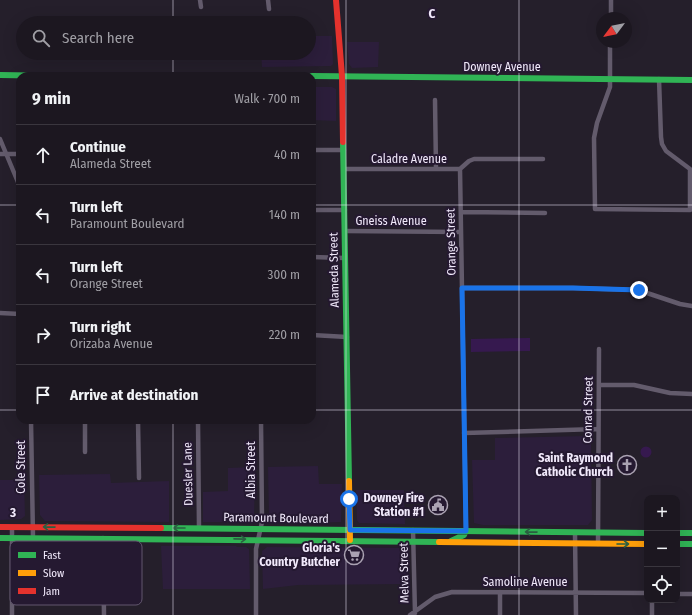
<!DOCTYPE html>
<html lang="en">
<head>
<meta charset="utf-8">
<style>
  body { margin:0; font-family:"Fira Sans Condensed",sans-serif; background:#29242d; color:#f1f3f6 }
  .controls { position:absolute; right:12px; bottom:12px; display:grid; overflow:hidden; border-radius:8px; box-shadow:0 4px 16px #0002 }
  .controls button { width:36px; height:36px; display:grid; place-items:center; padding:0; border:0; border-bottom:1px solid #3a363e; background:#1c1720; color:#f1f3f6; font:20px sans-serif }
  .compass { position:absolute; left:596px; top:12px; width:36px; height:36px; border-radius:50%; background:#1c1720; box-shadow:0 4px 16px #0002; rotate:238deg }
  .stop { position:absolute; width:12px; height:12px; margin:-9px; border:3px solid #1a73e8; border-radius:50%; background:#fff }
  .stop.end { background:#1a73e8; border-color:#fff; box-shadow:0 1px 4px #0008 }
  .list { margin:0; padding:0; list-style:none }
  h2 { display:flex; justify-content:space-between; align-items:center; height:52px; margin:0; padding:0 16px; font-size:17px }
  h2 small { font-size:13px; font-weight:400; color:#a09fa5 }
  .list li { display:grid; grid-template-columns:26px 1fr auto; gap:12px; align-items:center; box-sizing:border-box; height:60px; padding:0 16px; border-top:1px solid #3a363e }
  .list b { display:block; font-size:15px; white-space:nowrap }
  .list p { margin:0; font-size:13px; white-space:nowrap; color:#a09fa5 }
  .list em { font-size:13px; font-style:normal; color:#a09fa5 }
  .icon { flex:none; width:22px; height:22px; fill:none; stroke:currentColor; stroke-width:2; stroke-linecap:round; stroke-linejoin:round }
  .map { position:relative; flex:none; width:692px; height:615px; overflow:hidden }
  .search { position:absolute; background:#1c1720; box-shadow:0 4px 16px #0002; left:16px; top:16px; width:300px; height:44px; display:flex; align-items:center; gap:10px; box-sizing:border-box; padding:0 14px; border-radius:22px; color:#a09fa5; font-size:15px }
  .panel { position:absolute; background:#1c1720; box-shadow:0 4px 16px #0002; left:16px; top:72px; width:300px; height:352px; border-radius:12px }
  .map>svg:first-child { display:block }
  .built { fill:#2c1e3b }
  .green { fill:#36194f }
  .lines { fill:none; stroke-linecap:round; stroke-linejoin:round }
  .street { stroke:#635b6c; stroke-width:4.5 }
  .fast { stroke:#30b455; stroke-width:6 }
  .slow { stroke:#ff9f0a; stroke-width:6 }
  .jam { stroke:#e5322d; stroke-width:6 }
  .oneway { stroke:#2a5f41 }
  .route { stroke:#1a73e8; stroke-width:5 }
  .grid { fill:none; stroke:#f1e9fb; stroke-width:1; stroke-opacity:0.55 }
  .labels { text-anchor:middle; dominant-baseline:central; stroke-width:4; stroke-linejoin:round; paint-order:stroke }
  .street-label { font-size:12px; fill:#f1e9fb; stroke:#251931 }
  .poi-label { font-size:12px; font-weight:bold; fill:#f1e9fb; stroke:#251931; text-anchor:end }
  .key { fill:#251931; stroke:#62576e; stroke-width:1 }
  .key-label { font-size:11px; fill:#f1e9fb }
  .grid-label { font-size:13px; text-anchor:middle; font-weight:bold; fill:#f1e9fb; stroke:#251931; stroke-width:4; stroke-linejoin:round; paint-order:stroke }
</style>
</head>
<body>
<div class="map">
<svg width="692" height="615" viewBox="0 0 692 615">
  <rect width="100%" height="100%" fill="#251f2b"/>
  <path class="built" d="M309,36H332L333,64L331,66L262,67L261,53H309Z
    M347,42H379L378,67L352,68L349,64Z
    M312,87H332L336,89V121L312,120Z
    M587,436L591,441L592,520L588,525H483L474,523L472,460H495V438Z
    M318,466L319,484H342L341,522L307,523L273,522L270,521L269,516L268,467Z
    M255,467L254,522H203V492L228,491V468Z
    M110,474L111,483L169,481V522L45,521L40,515L39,475Z
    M0,480H24L25,516L21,519L0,520Z
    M356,490H404L405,524L359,523L357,520Z
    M161,546H236L237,547H246L249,549L250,589H163Z
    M267,547L402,548L407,553V584L298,585L263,589L262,551Z"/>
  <path class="green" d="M530,338V351L471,352V339Z
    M640.5 452a5.5 5.5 0 1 1 11 0a5.5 5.5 0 1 1-11 0Z"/>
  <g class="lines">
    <path class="street" d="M200,0L201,7
      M268,0L269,9
      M611,18V0
      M610,42V87L597,123L594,138L595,209L690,210V169L666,151L662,144L661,137L659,79
      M435,100L436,169
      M0,139L20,187
      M312,150H344
      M0,154H20
      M344,169H460L469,161L474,159H543
      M460,169L466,531
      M312,210H345
      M461,212L545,213
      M345,231L461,232
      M312,257L345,258
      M462,288H573L638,290L680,304L692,306
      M0,313L20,314
      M312,335L347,337
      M599,385H634L670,393L692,394
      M31,420L33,538
      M85,420V452
      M138,420L139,478
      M198,420L199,528
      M464,433L598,429
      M12,527V615
      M413,530L415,613
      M575,533L576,615
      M103,538L104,615
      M598,544L599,349
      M500,592V615
      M677,594H692
      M652,600V615
      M256,615V549L262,522L261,420
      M410,615L435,597L452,592L647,593"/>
    <path class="fast" d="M0,75L63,76
      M312,76L692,80
      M343,142L349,481
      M161,528L647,533
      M677,533H692
      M0,538L439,542
      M451,541L464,535L466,531
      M677,544H692"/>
    <path class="slow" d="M133,76H176
      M349,481L350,540
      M439,542L647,544"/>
    <path class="jam" d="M336,0L342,76L343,142
      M0,527L161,528"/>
  </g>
  <defs><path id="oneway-shaft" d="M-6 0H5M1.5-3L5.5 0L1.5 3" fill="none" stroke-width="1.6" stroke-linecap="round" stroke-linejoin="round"/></defs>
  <g class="oneway">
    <use href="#oneway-shaft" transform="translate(49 527) rotate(-179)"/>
    <use href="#oneway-shaft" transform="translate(179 528) rotate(180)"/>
    <use href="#oneway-shaft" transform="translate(531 532) rotate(-179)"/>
    <use href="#oneway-shaft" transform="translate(240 539) rotate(1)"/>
    <use href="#oneway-shaft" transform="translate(623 544)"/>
  </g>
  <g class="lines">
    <path class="route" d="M349,499L350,530L466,531L462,288H573L639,290"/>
  </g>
  <path class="grid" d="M173,0V23M346,0V615M519,0V615M173,53V76M0,205H20M312,205H692M0,410H20M312,410H692M173,420V615"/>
  <defs>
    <symbol id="church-ring" viewBox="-11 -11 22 22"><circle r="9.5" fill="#251931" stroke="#aaa2b2" stroke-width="1.5"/><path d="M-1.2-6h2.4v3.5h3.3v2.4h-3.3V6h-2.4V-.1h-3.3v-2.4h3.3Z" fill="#aaa2b2"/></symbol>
    <symbol id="civic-ring" viewBox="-11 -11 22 22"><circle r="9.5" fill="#251931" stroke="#aaa2b2" stroke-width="1.5"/><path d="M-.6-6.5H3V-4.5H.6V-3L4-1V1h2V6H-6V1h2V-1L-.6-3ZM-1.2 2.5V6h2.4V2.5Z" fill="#aaa2b2"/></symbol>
    <symbol id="supermarket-ring" viewBox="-11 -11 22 22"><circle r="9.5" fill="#251931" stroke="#aaa2b2" stroke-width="1.5"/><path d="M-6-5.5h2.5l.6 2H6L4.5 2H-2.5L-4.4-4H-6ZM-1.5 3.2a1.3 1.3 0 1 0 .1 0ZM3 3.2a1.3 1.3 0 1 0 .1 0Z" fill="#aaa2b2"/></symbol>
  </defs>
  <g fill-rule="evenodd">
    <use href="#church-ring" x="616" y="454" width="22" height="22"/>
    <use href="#civic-ring" x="427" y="494" width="22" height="22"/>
    <use href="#supermarket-ring" x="343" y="544" width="22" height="22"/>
  </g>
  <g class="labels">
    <g class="street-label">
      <text x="502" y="67">Downey Avenue</text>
      <text x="409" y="159">Caladre Avenue</text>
      <text x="391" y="221">Gneiss Avenue</text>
      <text transform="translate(451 242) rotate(-91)">Orange Street</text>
      <text transform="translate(334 270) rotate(-91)">Alameda Street</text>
      <text transform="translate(588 410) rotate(-89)">Conrad Street</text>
      <text transform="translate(21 467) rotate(-90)">Cole Street</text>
      <text transform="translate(251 470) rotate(-90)">Albia Street</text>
      <text transform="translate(188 474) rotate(-91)">Duesler Lane</text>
      <text transform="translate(276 518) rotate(1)">Paramount Boulevard</text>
      <text transform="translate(404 573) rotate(-91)">Melva Street</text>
      <text x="525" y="582">Samoline Avenue</text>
    </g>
    <g class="poi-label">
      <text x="613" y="458">Saint Raymond<tspan x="613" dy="14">Catholic Church</tspan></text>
      <text x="424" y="498">Downey Fire<tspan x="424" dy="14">Station #1</tspan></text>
      <text x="340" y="548">Gloria's<tspan x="340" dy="14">Country Butcher</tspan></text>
    </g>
  </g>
  <rect x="10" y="541" width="132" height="64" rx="6" class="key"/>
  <rect x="18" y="552" width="18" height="6" fill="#30b455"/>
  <rect x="18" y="570" width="18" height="6" fill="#ff9f0a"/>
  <rect x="18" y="588" width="18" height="6" fill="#e5322d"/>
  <g class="key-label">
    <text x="43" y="559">Fast</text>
    <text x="43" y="577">Slow</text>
    <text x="43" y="595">Jam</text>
  </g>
  <g class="grid-label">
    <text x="432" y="18">C</text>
    <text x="13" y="517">3</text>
  </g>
</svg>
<div class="controls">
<button>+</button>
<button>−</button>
<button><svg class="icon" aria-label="locate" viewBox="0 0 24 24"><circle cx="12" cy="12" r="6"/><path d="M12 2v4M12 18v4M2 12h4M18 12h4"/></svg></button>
</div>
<svg class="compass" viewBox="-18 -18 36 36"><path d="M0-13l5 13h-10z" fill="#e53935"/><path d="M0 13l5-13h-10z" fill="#a09fa5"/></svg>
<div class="stop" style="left:349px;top:499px"></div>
<div class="stop end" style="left:639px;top:290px"></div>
<div class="search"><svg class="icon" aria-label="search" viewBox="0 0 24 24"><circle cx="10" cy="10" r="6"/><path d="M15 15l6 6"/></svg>Search here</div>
<section class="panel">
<h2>9 min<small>Walk · 700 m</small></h2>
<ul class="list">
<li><svg class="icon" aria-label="ahead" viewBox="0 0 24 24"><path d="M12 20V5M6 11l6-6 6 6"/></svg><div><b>Continue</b><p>Alameda Street</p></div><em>40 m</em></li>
<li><svg class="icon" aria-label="left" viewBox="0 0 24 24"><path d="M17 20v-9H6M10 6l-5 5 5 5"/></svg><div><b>Turn left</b><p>Paramount Boulevard</p></div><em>140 m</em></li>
<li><svg class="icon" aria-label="left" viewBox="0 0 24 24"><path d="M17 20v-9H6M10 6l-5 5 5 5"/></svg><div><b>Turn left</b><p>Orange Street</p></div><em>300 m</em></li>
<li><svg class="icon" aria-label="right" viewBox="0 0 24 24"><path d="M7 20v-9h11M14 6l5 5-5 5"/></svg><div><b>Turn right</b><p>Orizaba Avenue</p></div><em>220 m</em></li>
<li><svg class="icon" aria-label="arrive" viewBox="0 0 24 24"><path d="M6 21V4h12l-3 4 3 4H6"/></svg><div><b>Arrive at destination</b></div></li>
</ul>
</section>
</div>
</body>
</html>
